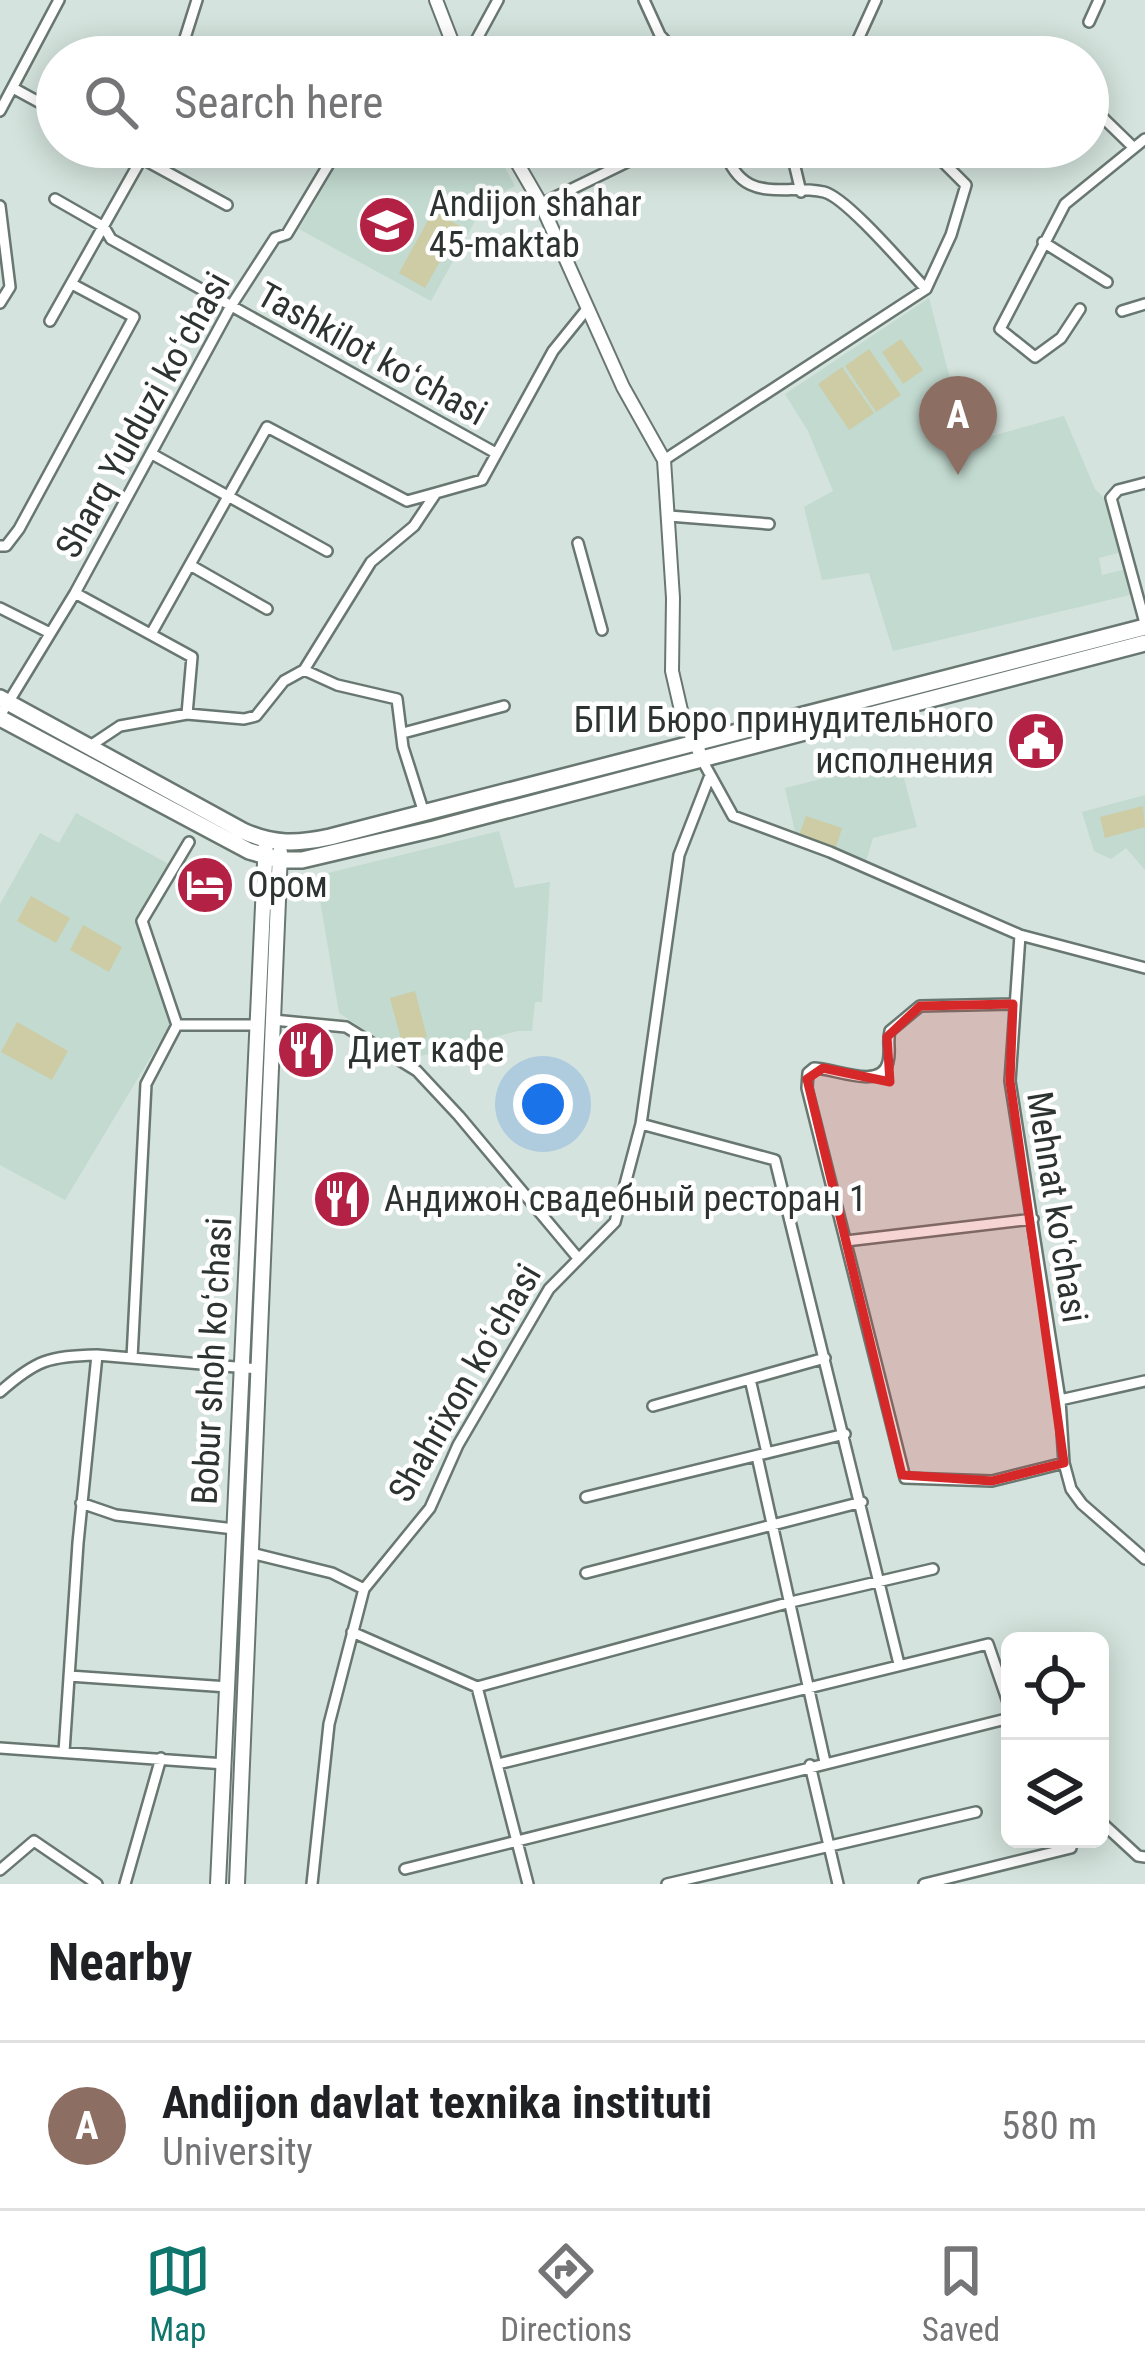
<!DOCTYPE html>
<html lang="en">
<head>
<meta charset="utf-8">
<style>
  body { margin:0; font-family:"Roboto Condensed",sans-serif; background:#f2f2f2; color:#202124 }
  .controls { position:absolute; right:36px; bottom:36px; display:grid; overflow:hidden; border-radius:18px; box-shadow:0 6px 30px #0003 }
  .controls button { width:108px; height:108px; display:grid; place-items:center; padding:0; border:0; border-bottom:3px solid #e0e0e0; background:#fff; color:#202124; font:60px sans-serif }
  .you { position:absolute; left:543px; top:1104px; width:42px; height:42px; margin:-30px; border:9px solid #fff; border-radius:50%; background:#1a73e8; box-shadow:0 0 0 18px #1a73e833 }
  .badge { display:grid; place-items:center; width:78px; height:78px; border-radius:50%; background:#0f766e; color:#fff; font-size:39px; font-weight:700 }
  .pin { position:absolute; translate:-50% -99px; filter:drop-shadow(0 3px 6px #0008) }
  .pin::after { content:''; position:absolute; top:63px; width:42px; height:36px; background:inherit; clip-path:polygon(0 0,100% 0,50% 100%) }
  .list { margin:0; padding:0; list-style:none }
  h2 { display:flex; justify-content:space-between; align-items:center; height:156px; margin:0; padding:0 48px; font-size:51px }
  h2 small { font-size:39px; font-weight:400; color:#757577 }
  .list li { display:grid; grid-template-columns:78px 1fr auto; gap:36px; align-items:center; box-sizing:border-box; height:168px; padding:0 48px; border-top:3px solid #e0e0e0 }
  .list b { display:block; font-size:45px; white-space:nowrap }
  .list p { margin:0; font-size:39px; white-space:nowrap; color:#757577 }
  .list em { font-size:39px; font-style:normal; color:#757577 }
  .icon { flex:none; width:66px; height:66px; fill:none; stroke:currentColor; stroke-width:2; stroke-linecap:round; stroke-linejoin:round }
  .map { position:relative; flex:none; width:1145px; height:1884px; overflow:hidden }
  .search { position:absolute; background:#fff; box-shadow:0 6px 30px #0003; left:36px; right:36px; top:36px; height:132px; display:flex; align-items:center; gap:30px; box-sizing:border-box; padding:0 42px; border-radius:66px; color:#757577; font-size:45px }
  .sheet { height:324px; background:#fff }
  nav { display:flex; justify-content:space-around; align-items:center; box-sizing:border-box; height:168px; border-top:3px solid #e0e0e0; background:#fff; font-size:33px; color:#757577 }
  nav a { display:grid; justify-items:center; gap:6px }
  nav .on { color:#0f766e }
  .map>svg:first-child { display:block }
  .built { fill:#c2dad0 }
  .green { fill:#cdcca5 }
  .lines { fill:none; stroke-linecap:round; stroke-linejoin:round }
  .minor-casing { stroke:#697771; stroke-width:14 }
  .tertiary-casing { stroke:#697771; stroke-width:16 }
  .secondary-casing { stroke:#697771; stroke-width:18 }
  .primary-casing { stroke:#697771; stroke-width:20 }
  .minor { stroke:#fff; stroke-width:9 }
  .tertiary { stroke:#fff; stroke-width:12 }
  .secondary { stroke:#fff; stroke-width:14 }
  .primary { stroke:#fff; stroke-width:15 }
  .marked { fill:#d62828; fill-opacity:0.2; stroke:#d62828; stroke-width:9; stroke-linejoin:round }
  .labels { text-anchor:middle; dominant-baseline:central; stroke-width:9; stroke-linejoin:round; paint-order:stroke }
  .poi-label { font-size:36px; fill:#2d3330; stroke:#fff; text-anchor:start }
  .street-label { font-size:36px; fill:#2d3330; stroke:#fff }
</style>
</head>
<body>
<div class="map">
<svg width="1145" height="1884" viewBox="0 0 1145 1884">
  <rect width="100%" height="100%" fill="#d4e3dd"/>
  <path class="built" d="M347,147H394L408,154L413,147H494L515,186L494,197L498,210L475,221L431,301L299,229Z
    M929,298L968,448L982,445L981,439L1064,416L1095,489L1107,501L1122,552L1099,558L1102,575L1126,569L1134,594L893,651L869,573L822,580L804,507L833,491L808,431L785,394Z
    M899,760L917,827L873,838L866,861L796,836L785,788Z
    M1145,795V870L1126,848L1111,859L1094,851L1082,812Z
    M76,813L172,866L141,923L174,1018L65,1200L0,1165V904L40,833L59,843Z
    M499,831L515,888L550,882L542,1002H535L532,1031H518L409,1059L339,1013L316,876Z"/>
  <path class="green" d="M433,211L460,226L425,288L399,273Z
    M901,339L923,370L903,384L882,352Z
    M869,349L901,395L876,412L845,366Z
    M842,367L874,413L849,430L818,384Z
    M1143,806L1145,827L1105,838L1100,817Z
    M806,816L842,828L836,847L799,835Z
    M31,896L70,918L56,943L17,921Z
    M83,925L122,947L109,972L70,950Z
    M415,991L427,1037L402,1043L390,998Z
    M17,1022L68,1051L52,1080L1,1052Z"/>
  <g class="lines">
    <defs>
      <path id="minor" d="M644,0L660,35L680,57
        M1089,22L1099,0
        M116,50L139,57
        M179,57L197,0
        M467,57L498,0
        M850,57L876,0
        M965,57L972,44L1000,57
        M13,88L57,112
        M1088,94L1098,113L1133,147
        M0,111L59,0
        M121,147L227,205
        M723,147C743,207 779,183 824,192C846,197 907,269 926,289
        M801,192L795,167L809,147
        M55,199L104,227L111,239L494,452
        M541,204L658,147
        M0,206L10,287L0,303
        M1043,242L1107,282
        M926,289L951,235L966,185L941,160L933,147
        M1080,309L1061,338L1035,357L1000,329L1065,204L1145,139
        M1122,311L1145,304
        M50,321L148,147
        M152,454L327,551
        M664,460L926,289
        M1145,483L1118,490L1111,498L1145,623
        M669,516L769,524
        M578,543L602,630
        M0,546H6L19,529L134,317L72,284
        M190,565L267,609
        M75,593L192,657L187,714
        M0,608L48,632
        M151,634L267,427L407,501L436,493
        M304,670L337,685L397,699L403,747L424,813
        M0,716L75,593L231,306L275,238L287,234L339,147
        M403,733L504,706
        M90,746L120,726L187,714L244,719L256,716L284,681L304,670L371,562L414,526L436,493L482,480L553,351L587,309
        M701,758L733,816L830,852L1020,935L1010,1081L1060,1400L1064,1463L1071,1489L1082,1504L1145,1559
        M1020,935L1145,968
        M1013,1004L920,1006L890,1031C887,1042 891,1051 888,1062C882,1091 834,1068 814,1068L808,1073L807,1088L905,1478L992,1481L1064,1463
        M273,1020L346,1027L417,1071L459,1116L578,1258
        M177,1025L142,921L189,842
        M177,1025H256
        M641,1124L775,1160L899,1664
        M846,1241L1033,1219
        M132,1358L146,1084L177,1025
        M0,1392C36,1360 49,1356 97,1355
        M1060,1400L1145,1381
        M653,1406L750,1379
        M767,1453L750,1379L825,1358
        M757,1456L825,1762
        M586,1497L845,1434
        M81,1503L116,1515L234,1529
        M251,1553L332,1573L364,1589
        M586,1573L862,1502
        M352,1632L477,1687
        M69,1676L228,1687
        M0,1748L225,1764
        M64,1752L78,1543L97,1355L260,1369
        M498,1764L988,1644L1010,1708
        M810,1765L838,1884
        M1100,1821L1138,1856L1145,1857
        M405,1869L1010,1718
        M0,1870L34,1841L97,1884
        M125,1884L161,1758
        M312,1884L329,1724L364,1589L430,1508L458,1445L549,1289L615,1222L641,1124L679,855L709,778
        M528,1884L477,1687L791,1602L933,1569
        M667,1884L976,1812
        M924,1884L1071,1848"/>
      <path id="tertiary" d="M436,0L458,57
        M508,147L541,204L623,387L664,460L673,598L672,671L683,719L699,751"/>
      <path id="secondary" d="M218,1884L266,841
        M237,1884L280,852"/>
      <path id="primary" d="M0,698L243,831C273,845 298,844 330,837L1145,627
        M0,718L249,851L280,860H302L434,829L1145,643"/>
    </defs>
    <use href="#minor" class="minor-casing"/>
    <use href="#tertiary" class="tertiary-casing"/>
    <use href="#secondary" class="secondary-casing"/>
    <use href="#primary" class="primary-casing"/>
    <use href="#minor" class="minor"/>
    <use href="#tertiary" class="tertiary"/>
    <use href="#secondary" class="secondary"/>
    <use href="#primary" class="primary"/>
  </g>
  <path class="marked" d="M1013,1004L1010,1081L1064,1463L992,1481L902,1475L807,1079L823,1068L890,1082L887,1037L920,1006Z"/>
  <defs>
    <symbol id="school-disc" viewBox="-11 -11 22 22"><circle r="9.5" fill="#b32145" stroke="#fff"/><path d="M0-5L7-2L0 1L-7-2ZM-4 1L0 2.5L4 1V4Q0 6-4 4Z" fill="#fff"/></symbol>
    <symbol id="civic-disc" viewBox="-11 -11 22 22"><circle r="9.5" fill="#b32145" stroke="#fff"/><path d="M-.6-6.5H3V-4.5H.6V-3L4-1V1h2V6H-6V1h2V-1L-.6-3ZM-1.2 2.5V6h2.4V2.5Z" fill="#fff"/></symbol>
    <symbol id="hotel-disc" viewBox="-11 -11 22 22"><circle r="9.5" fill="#b32145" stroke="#fff"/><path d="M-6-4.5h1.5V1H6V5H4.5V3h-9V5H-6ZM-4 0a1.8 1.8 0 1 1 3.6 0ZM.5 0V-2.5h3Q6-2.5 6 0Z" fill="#fff"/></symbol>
    <symbol id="restaurant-disc" viewBox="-11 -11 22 22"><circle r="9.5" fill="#b32145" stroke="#fff"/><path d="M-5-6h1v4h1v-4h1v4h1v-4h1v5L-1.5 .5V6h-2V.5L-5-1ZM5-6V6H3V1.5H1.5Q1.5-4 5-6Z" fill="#fff"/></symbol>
  </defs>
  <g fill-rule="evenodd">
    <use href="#school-disc" x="354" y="192" width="66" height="66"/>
    <use href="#civic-disc" x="1003" y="708" width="66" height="66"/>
    <use href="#hotel-disc" x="172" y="852" width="66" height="66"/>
    <use href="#restaurant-disc" x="273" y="1017" width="66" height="66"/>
    <use href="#restaurant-disc" x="309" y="1166" width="66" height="66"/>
  </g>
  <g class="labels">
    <g class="poi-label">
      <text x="429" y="204">Andijon shahar<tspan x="429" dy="41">45-maktab</tspan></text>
      <text x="994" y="720" text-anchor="end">БПИ Бюро принудительного<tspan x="994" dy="41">исполнения</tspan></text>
      <text x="247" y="885">Ором</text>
      <text x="348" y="1050">Диет кафе</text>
      <text x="384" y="1199">Андижон свадебный ресторан 1</text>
    </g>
    <g class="street-label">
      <text transform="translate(372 354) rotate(29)">Tashkilot koʻchasi</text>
      <text transform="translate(143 415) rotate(-61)">Sharq Yulduzi koʻchasi</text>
      <text transform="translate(1057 1207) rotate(81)">Mehnat koʻchasi</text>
      <text transform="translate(212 1361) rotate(-87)">Bobur shoh koʻchasi</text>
      <text transform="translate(465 1383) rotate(-60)">Shahrixon koʻchasi</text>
    </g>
  </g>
</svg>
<div class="controls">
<button><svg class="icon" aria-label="locate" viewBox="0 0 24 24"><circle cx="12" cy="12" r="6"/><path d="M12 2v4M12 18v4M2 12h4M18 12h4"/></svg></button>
<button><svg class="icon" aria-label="layers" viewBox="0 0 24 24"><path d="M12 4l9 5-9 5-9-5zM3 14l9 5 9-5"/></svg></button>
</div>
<div class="you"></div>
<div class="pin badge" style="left:958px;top:475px;background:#8d6e63">A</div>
<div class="search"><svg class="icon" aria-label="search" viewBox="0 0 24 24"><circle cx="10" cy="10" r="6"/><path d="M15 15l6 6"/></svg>Search here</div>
</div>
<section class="sheet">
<h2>Nearby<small></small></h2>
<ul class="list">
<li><span class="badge" style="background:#8d6e63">A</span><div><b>Andijon davlat texnika instituti</b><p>University</p></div><em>580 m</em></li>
</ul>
</section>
<nav>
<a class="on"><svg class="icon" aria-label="map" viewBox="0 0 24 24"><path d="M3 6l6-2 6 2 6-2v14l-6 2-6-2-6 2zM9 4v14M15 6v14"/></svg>Map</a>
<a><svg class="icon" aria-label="directions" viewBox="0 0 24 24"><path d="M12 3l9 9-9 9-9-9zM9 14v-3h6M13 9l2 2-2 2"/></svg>Directions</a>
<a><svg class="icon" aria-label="saved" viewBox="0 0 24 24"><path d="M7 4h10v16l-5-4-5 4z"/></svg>Saved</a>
</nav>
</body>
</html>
